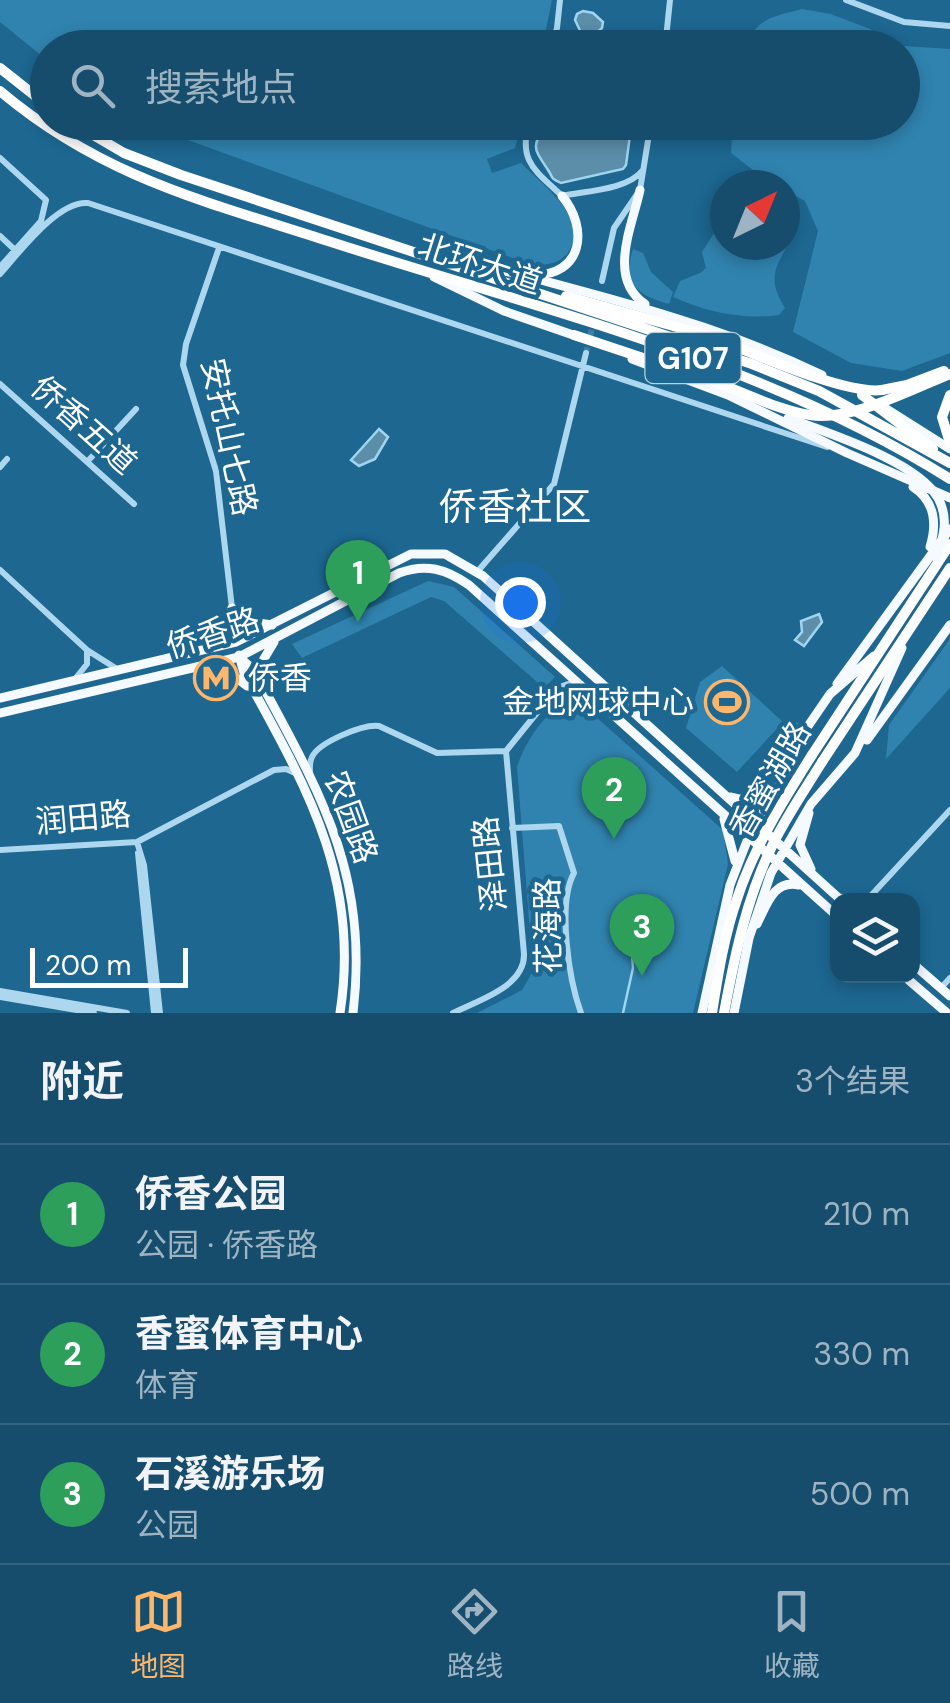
<!DOCTYPE html>
<html lang="zh">
<head>
<meta charset="utf-8">
<style>
  body { margin:0; font-family:"DM Sans","Noto Sans SC",sans-serif; background:#235775; color:#f1f3f6 }
  .controls { position:absolute; right:30px; bottom:30px; display:grid; overflow:hidden; border-radius:20px; box-shadow:0 5px 15px #0003 }
  .controls button { width:90px; height:90px; display:grid; place-items:center; padding:0; border:0; border-bottom:2px solid #356480; background:#164d6d; color:#f1f3f6; font:50px sans-serif }
  .compass { position:absolute; left:710px; top:170px; width:90px; height:90px; border-radius:50%; background:#164d6d; box-shadow:0 5px 15px #0003; rotate:43deg }
  .scale { position:absolute; left:30px; bottom:25px; width:158px; box-sizing:border-box; padding-left:10px; border:5px solid #fff; border-top:0; font-size:28px; line-height:35px; white-space:nowrap; color:#fff; -webkit-text-stroke:8px #1d6791; paint-order:stroke }
  .you { position:absolute; left:520px; top:602px; width:35px; height:35px; margin:-25px; border:8px solid #fff; border-radius:50%; background:#1a73e8; box-shadow:0 0 0 15px #1a73e833 }
  .badge { display:grid; place-items:center; width:65px; height:65px; border-radius:50%; background:#feb66b; color:#fff; font-size:32px; font-weight:700 }
  .pin { position:absolute; translate:-50% -82px; filter:drop-shadow(0 2px 5px #0008) }
  .pin::after { content:''; position:absolute; top:52px; width:35px; height:30px; background:inherit; clip-path:polygon(0 0,100% 0,50% 100%) }
  .list { margin:0; padding:0; list-style:none }
  h2 { display:flex; justify-content:space-between; align-items:center; height:130px; margin:0; padding:0 40px; font-size:42px }
  h2 small { font-size:32px; font-weight:400; color:#9eb4c2 }
  .list li { display:grid; grid-template-columns:65px 1fr auto; gap:30px; align-items:center; box-sizing:border-box; height:140px; padding:0 40px; border-top:2px solid #356480 }
  .list b { display:block; font-size:38px; white-space:nowrap }
  .list p { margin:0; font-size:32px; white-space:nowrap; color:#9eb4c2 }
  .list em { font-size:32px; font-style:normal; color:#9eb4c2 }
  .icon { flex:none; width:55px; height:55px; fill:none; stroke:currentColor; stroke-width:2; stroke-linecap:round; stroke-linejoin:round }
  .map { position:relative; flex:none; width:950px; height:1013px; overflow:hidden }
  .search { position:absolute; background:#164d6d; box-shadow:0 5px 15px #0003; left:30px; right:30px; top:30px; height:110px; display:flex; align-items:center; gap:25px; box-sizing:border-box; padding:0 35px; border-radius:55px; color:#9eb4c2; font-size:38px }
  .sheet { height:550px; background:#164d6d }
  nav { display:flex; justify-content:space-around; align-items:center; box-sizing:border-box; height:140px; border-top:2px solid #356480; background:#164d6d; font-size:28px; color:#9eb4c2 }
  nav a { display:grid; justify-items:center; gap:5px }
  nav .on { color:#feb66b }
  .map>svg:first-child { display:block }
  .green { fill:#3083af }
  .water { fill:#5c8eaa; stroke:#a0d5f0; stroke-width:2.5 }
  .lines { fill:none; stroke-linecap:round; stroke-linejoin:round }
  .stream { stroke:#a0d5f0; stroke-width:2.5 }
  .minor-tunnel { stroke:#3f7ea2; stroke-width:6; stroke-dasharray:6 3; stroke-linecap:butt }
  .minor { stroke:#add7ee; stroke-width:6 }
  .major { stroke:#f4faff; stroke-width:9 }
  .highway { stroke:#fff; stroke-width:10 }
  .major-bridge { stroke:#f4faff; stroke-width:9 }
  .highway-bridge { stroke:#fff; stroke-width:10 }
  .labels { text-anchor:middle; dominant-baseline:central; stroke-width:9; stroke-linejoin:round; paint-order:stroke }
  .shield { fill:#1d6791; stroke:#bbd1de; stroke-width:2.5 }
  .shield-label { font-size:30px; font-weight:bold; fill:#fff }
  .street-label { font-size:32px; fill:#fff; stroke:#1d6791 }
  .poi-label { font-size:32px; fill:#fff; stroke:#1d6791; text-anchor:start }
  .quarter-label { font-size:38px; fill:#fff; stroke:#1d6791 }
</style>
</head>
<body>
<div class="map">
<svg width="950" height="1013" viewBox="0 0 950 1013">
  <rect width="100%" height="100%" fill="#1d6791"/>
  <path class="green" d="M0,0H552L545,34L540,37L510,31L496,35L494,42L497,47L48,48L47,60L0,22Z
    M802,9L831,14L870,29L889,45L950,49V353L902,371L851,363L793,332L818,231L805,201L785,190V185L766,180L731,153L733,123L902,122V48L747,47C754,18 776,16 802,9Z
    M141,123H522L515,148L487,159L492,173L521,163C540,183 590,218 569,251C562,263 545,266 532,265Z
    M785,206C810,252 752,258 785,308L779,315C743,320 706,312 673,297L680,281L700,273L706,268L702,252L725,216V245H785Z
    M633,249L643,253L651,272L673,292L669,304C637,295 622,283 633,249Z
    M428,581L454,587L555,677L544,688L444,601L431,597L302,658L292,644Z
    M950,639V688L886,759L889,725Z
    M722,666L783,722L737,772L686,728L700,682Z
    M577,700L723,830L728,864L693,1013H477L522,990L533,971L517,767C525,742 548,704 577,700Z"/>
  <path class="water" d="M583,11L593,13L603,22L602,28L592,37V42L615,47H571L584,39L575,20L577,14Z
    M545,123H628L631,128L626,165L623,169L561,183C548,176 556,182 548,170C533,147 532,149 545,123Z
    M379,429L388,437L375,459L359,466L351,460Z
    M819,614L822,622L804,646L795,640L802,632L801,621Z"/>
  <g class="lines">
    <path class="stream" d="M623,1013L633,968L632,956"/>
    <path class="minor-tunnel" d="M586,353L594,320"/>
    <path class="minor" d="M846,0L904,22L950,26
      M551,48L557,28L560,0
      M665,48L670,0
      M529,122C518,162 535,170 562,196C585,191 627,190 642,171
      M0,158L46,200L41,221
      M0,236L15,250
      M219,248L186,344L183,365L216,471L236,642
      M0,267L41,221
      M0,274C19,253 58,200 88,203L827,447
      M602,281L614,228L640,190L651,122
      M0,384L134,504
      M87,462L136,409
      M0,467L7,459
      M0,570L87,650L117,669
      M477,572L554,484L586,353
      M75,679L87,664V651
      M790,722L804,732
      M310,774C310,767 309,763 312,757C319,742 363,724 379,726L437,753L506,751
      M512,828L559,826L574,873C557,904 569,980 581,1013
      M137,842L144,865L160,1013
      M0,850L137,842L274,770L286,769L295,773
      M138,853L154,1013
      M837,896L855,901
      M866,901L950,810
      M941,988L950,978
      M0,991L127,1013
      M0,997L94,1013
      M453,1013C478,1000 525,987 524,954L506,751L557,688L568,684L580,685"/>
    <path class="major" d="M640,190C632,227 607,278 645,304
      M461,265C502,267 542,281 582,291C667,314 742,337 822,375
      M533,275C583,276 589,228 562,196
      M434,277L504,311L576,336
      M632,359L728,395L847,453L950,498
      M885,408L950,449
      M913,487C935,501 937,524 930,547
      M232,608L246,621L272,625
      M208,648L225,628L232,608
      M239,655L244,673C306,786 361,878 340,1013
      M241,659L254,670C318,789 370,872 353,1013
      M208,667L230,673L247,686
      M261,678L262,662L274,642
      M837,684L950,529
      M0,698L236,642L411,554H445L483,576L842,901
      M0,713L239,657L399,573C426,563 446,569 469,585L838,917
      M867,740L950,625
      M730,797L752,802L771,794
      M809,813L800,845L811,869
      M724,819L735,861
      M757,924C767,904 774,879 799,885
      M912,963L950,996
      M904,976L947,1013
      M702,1013L730,885L752,828L786,774L804,732L830,694L874,656
      M734,1013L749,938L771,873L811,804L855,753L902,648"/>
    <path class="highway" d="M0,68L48,106
      M0,91C102,177 204,201 328,241C538,309 761,360 950,479
      M71,122L124,153L181,175L752,364L819,391L950,463
      M566,296L709,336
      M574,335L715,382
      M882,390L907,385L944,371
      M862,395L933,449
      M950,395L942,417L950,443
      M812,755L950,544
      M822,762L950,568"/>
    <path class="major-bridge" d="M788,418C827,433 917,461 938,498C949,518 944,537 936,557"/>
    <path class="highway-bridge" d="M709,336C749,351 844,395 882,390
      M715,382C745,393 778,410 810,415C850,422 912,389 950,374
      M712,1013C718,975 724,936 737,899C754,847 783,801 812,755
      M724,1013C735,954 747,896 774,842C788,814 806,788 822,762"/>
  </g>
  <defs>
    <symbol id="metro-ring" viewBox="-11 -11 22 22"><circle r="9.5" fill="#1d6791" stroke="#feb66b" stroke-width="1.5"/><path d="M-5.5 5V-5H-3L0 0L3-5H5.5V5H3V-.5L0 4L-3-.5V5Z" fill="#feb66b"/></symbol>
    <symbol id="stadium-ring" viewBox="-11 -11 22 22"><circle r="9.5" fill="#1d6791" stroke="#feb66b" stroke-width="1.5"/><path d="M0-5a6.5 5 0 1 0 0 10a6.5 5 0 1 0 0-10ZM-3.5-1.8h7v3.6h-7Z" fill="#feb66b"/></symbol>
  </defs>
  <g fill-rule="evenodd">
    <use href="#metro-ring" x="191" y="653" width="50" height="50"/>
    <use href="#stadium-ring" x="702" y="677" width="50" height="50"/>
  </g>
  <g class="labels">
    <rect class="shield" x="645.5" y="333" width="95" height="50" rx="8"/>
    <g class="shield-label">
      <text x="693" y="358">G107</text>
    </g>
    <g class="street-label">
      <text transform="translate(480 264) rotate(18)">北环大道</text>
      <text transform="translate(84 425) rotate(42)">侨香五道</text>
      <text transform="translate(229 437) rotate(78)">安托山七路</text>
      <text transform="translate(213 633) rotate(-18)">侨香路</text>
      <text transform="translate(770 780) rotate(-60)">香蜜湖路</text>
      <text transform="translate(351 817) rotate(70)">农园路</text>
      <text transform="translate(83 818) rotate(-5)">润田路</text>
      <text transform="translate(490 864) rotate(-96)">泽田路</text>
      <text transform="translate(548 926) rotate(-91)">花海路</text>
    </g>
    <g class="poi-label">
      <text x="248" y="678">侨香</text>
      <text x="694" y="702" text-anchor="end">金地网球中心</text>
    </g>
    <g class="quarter-label">
      <text x="515" y="507">侨香社区</text>
    </g>
  </g>
</svg>
<div class="controls">
<button><svg class="icon" aria-label="layers" viewBox="0 0 24 24"><path d="M12 4l9 5-9 5-9-5zM3 14l9 5 9-5"/></svg></button>
</div>
<svg class="compass" viewBox="-18 -18 36 36"><path d="M0-13l5 13h-10z" fill="#e53935"/><path d="M0 13l5-13h-10z" fill="#9eb4c2"/></svg>
<div class="scale">200 m</div>
<div class="you"></div>
<div class="pin badge" style="left:358px;top:622px;background:#2e9e5b">1</div>
<div class="pin badge" style="left:614px;top:839px;background:#2e9e5b">2</div>
<div class="pin badge" style="left:642px;top:976px;background:#2e9e5b">3</div>
<div class="search"><svg class="icon" aria-label="search" viewBox="0 0 24 24"><circle cx="10" cy="10" r="6"/><path d="M15 15l6 6"/></svg>搜索地点</div>
</div>
<section class="sheet">
<h2>附近<small>3个结果</small></h2>
<ul class="list">
<li><span class="badge" style="background:#2e9e5b">1</span><div><b>侨香公园</b><p>公园 · 侨香路</p></div><em>210 m</em></li>
<li><span class="badge" style="background:#2e9e5b">2</span><div><b>香蜜体育中心</b><p>体育</p></div><em>330 m</em></li>
<li><span class="badge" style="background:#2e9e5b">3</span><div><b>石溪游乐场</b><p>公园</p></div><em>500 m</em></li>
</ul>
</section>
<nav>
<a class="on"><svg class="icon" aria-label="map" viewBox="0 0 24 24"><path d="M3 6l6-2 6 2 6-2v14l-6 2-6-2-6 2zM9 4v14M15 6v14"/></svg>地图</a>
<a><svg class="icon" aria-label="directions" viewBox="0 0 24 24"><path d="M12 3l9 9-9 9-9-9zM9 14v-3h6M13 9l2 2-2 2"/></svg>路线</a>
<a><svg class="icon" aria-label="saved" viewBox="0 0 24 24"><path d="M7 4h10v16l-5-4-5 4z"/></svg>收藏</a>
</nav>
</body>
</html>
